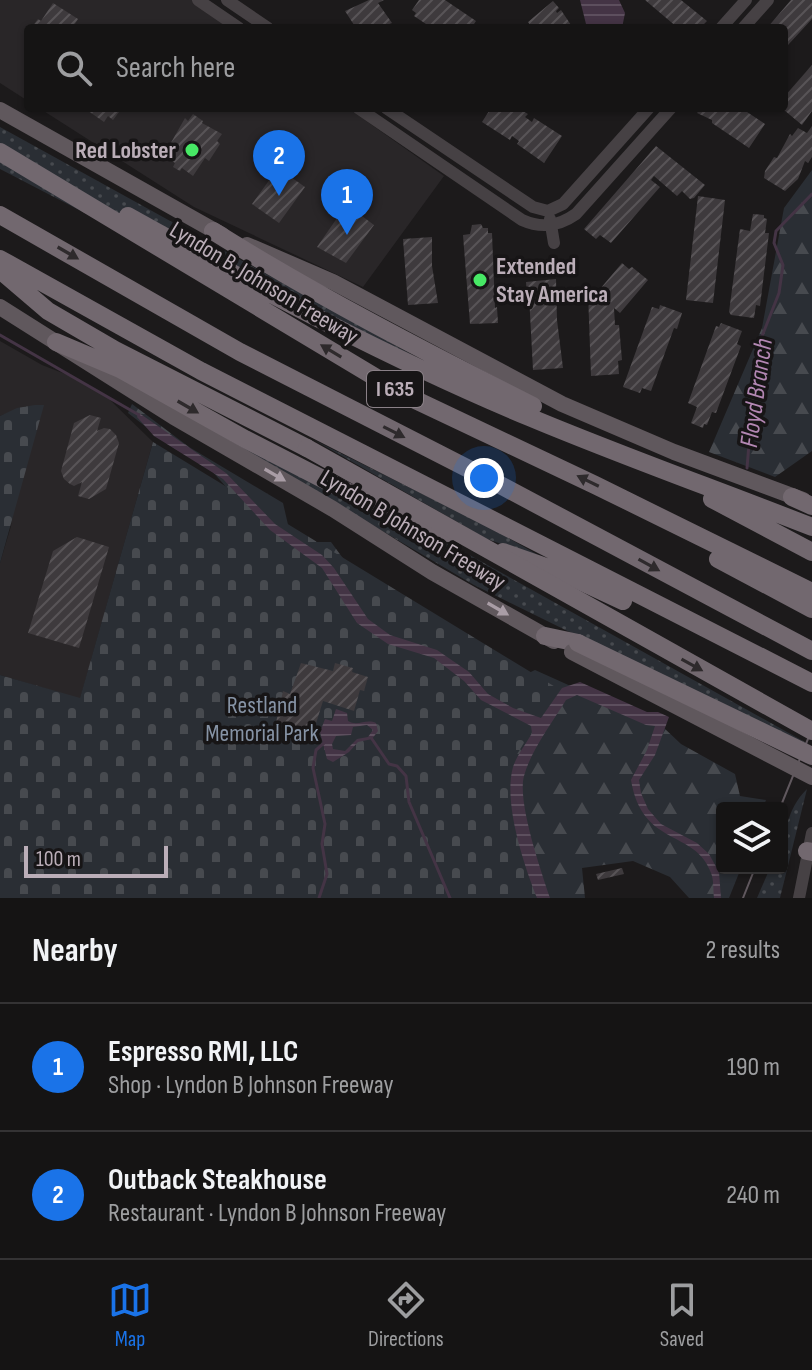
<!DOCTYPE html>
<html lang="en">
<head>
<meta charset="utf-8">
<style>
  body { margin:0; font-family:"Sofia Sans Condensed",sans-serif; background:#1e1d1d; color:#f1f3f6 }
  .controls { position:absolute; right:24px; bottom:24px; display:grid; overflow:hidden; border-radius:8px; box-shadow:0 2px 6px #0004 }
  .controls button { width:72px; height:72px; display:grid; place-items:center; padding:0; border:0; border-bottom:2px solid #343334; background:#151414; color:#f1f3f6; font:40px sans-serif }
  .scale { position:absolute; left:24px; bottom:20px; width:144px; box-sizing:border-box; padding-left:8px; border:4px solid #bbaeb8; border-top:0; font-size:22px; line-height:28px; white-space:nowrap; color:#bbaeb8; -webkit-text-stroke:6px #171516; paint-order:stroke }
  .you { position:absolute; left:484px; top:478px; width:28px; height:28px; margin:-20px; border:6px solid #fff; border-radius:50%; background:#1a73e8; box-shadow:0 0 0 12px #1a73e833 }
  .badge { display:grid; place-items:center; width:52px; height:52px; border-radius:50%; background:#1a73e8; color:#fff; font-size:26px; font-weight:700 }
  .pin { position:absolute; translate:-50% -66px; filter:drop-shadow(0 2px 4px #0008) }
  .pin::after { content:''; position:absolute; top:42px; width:28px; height:24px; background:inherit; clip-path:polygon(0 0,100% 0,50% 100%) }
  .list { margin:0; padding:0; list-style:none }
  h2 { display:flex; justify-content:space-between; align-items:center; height:104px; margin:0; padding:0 32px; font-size:34px }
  h2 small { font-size:26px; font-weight:400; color:#9d9ea0 }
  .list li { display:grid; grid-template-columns:52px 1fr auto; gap:24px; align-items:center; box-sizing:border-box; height:128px; padding:0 32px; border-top:2px solid #343334 }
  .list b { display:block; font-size:30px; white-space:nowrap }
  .list p { margin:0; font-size:26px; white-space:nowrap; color:#9d9ea0 }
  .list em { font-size:26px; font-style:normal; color:#9d9ea0 }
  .icon { flex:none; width:44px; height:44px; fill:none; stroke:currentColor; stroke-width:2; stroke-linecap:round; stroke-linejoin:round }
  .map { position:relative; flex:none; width:812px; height:898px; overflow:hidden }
  .search { position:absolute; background:#151414; box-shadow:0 2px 6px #0004; left:24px; right:24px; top:24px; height:88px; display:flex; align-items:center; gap:20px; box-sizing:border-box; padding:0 28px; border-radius:8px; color:#9d9ea0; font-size:30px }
  .sheet { height:360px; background:#151414 }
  nav { display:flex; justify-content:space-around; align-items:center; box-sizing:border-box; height:112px; border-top:2px solid #343334; background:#151414; font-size:22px; color:#9d9ea0 }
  nav a { display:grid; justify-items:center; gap:4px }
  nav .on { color:#1a73e8 }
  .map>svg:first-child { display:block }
  .built { fill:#292628 }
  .grass { fill:url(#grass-dots) }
  .forest { fill:url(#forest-firs) }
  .cemetery { fill:url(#cemetery-stones) }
  .water { fill:url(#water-rules); fill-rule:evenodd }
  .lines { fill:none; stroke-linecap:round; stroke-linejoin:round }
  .stream { stroke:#443445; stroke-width:3 }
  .building { fill:url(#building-hatch) }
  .minor { stroke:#464144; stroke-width:12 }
  .major { stroke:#60585d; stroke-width:16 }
  .highway { stroke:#72686f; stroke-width:18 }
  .tram { stroke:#60585e; stroke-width:2 }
  .major-bridge { stroke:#60585d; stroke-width:16 }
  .highway-bridge { stroke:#72686f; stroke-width:18 }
  .oneway { fill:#2e2a2c }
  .oneway2 { fill:#a99da6 }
  .poi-dot { fill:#47e865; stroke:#171516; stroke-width:3 }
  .labels { text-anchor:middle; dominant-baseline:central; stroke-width:7; stroke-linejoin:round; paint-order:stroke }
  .shield { fill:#171516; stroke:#8a8087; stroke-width:2 }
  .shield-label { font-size:22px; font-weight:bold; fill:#bbaeb8 }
  .poi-label { font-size:24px; font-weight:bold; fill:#bbaeb8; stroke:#171516; text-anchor:end }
  .street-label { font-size:24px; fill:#bbaeb8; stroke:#171516 }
  .park-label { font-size:24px; fill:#8693a5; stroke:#171516 }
  .water-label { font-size:26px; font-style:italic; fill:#b387b3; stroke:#171516 }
</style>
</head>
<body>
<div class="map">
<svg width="812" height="898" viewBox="0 0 812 898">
  <defs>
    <pattern id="grass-dots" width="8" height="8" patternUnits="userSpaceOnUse" patternTransform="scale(2)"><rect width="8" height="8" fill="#2a2e34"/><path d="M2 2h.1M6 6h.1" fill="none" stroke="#474a4f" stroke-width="1.8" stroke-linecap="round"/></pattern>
    <pattern id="forest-firs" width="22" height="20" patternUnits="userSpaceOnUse" patternTransform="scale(2)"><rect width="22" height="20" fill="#2a2e34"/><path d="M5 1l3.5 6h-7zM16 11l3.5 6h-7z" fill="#474a4f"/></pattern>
    <pattern id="cemetery-stones" width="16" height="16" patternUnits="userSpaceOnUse" patternTransform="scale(2)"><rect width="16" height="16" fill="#2a2e34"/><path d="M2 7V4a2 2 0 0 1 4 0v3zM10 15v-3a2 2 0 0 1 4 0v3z" fill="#474a4f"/></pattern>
    <pattern id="water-rules" width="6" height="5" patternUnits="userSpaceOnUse" patternTransform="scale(2)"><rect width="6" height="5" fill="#443445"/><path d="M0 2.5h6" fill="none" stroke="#5d4f5e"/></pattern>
    <pattern id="building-hatch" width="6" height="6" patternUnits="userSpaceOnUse" patternTransform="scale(2)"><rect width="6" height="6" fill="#3e3a3d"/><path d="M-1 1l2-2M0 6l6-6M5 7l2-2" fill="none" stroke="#585457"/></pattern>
  </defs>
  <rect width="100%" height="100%" fill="#1c1a1b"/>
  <path class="built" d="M0,0H194L234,28H28V101L0,83Z
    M39,108H348L444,176L363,287L194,207Z
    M0,341L42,365L78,379L107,397L153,442L80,699L0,675V563L11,526L26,406L0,416Z"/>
  <path class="grass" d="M0,127L420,359L108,225L0,169Z
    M192,419L370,511L457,548L812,746L661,677L474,585Z
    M314,440L493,529L545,559L487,539Z
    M807,789L780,898H757L770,868H782C782,841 786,809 807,789Z"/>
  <path class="forest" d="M812,170V451L775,477L709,452L762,328L784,208Z
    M132,404L189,447L283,503L289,529L316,542H331L356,576L510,682L535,670L664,728L681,744L735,774L740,796L766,800L763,808H722V868H741L729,898H689L670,877L633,861L582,868L585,898H510L250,514L204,462L175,449L128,413Z"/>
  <path class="cemetery" d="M35,405H44L0,563V416L17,408Z
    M153,442L557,688L507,771L536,898H0V675L80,698Z"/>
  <path class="water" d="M580,0H619L625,13L622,28H587Z
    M139,413L226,473L275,524L322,555L334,568L368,619L390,635L437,650L469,672L488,694L513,708L541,718L562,688L580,682L647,712H658L669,717L655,755L639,780L641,793L648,809L661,824L697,843L709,854L719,872L721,898H714C713,890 714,880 711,873C696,829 642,848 631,780L647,750L655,726L646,725L577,695L566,700C552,723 531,750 524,776C517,802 541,871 550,898H537C524,865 503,803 513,767C517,755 526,744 532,733L531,726L481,700L464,681L434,658L388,644L357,623L322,568L270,530L223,479L154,436L137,417Z
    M336,709L347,713L348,721C358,727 366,718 376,723L378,731L372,739L358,742L349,752L333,762L327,759L320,732L325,719L332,721ZM367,725L373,730L368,737L357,739L345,751L333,749L332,744L336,736L351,735L353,727Z"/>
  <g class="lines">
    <path class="stream" d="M0,335L139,415
      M747,468L757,349L779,293L783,265L774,243L776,231L812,194
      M372,739L389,764L397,766L406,776L409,802L450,898
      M319,898L327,874L322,844L325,824L313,768L316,750L324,743"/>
  </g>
  <path class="building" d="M369,0H384L378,3L392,23L379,28H356L345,11Z
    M419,0H445L476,21L474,24L480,28H432L414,16L416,13L412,10Z
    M645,0H681L707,21L700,28H678Z
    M791,0H812V19L788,45L784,42V28H767Z
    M553,1L559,8L556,11L557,13L561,10L573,28H532L528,22Z
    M53,3L78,19L73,27L31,28L38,19L41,21Z
    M812,65V111L802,125L784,110V97Z
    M84,108H122L113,120L108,116L104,122Z
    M491,108H518L528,114L525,117L532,122L534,118L562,136L544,163L517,144L519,141L512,136L510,140L482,122Z
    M701,108H741L765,124L749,148L712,123V120L697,113Z
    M193,114L203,121L202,123L222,134L217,141L220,144L209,161L205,158L193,176L182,168L180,171L173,167L175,163L164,155L185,118L188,121Z
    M812,126V157L808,163L805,161L798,179L785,191L764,178L765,171L774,157L777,158L790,134L792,136L798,128L807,133Z
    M656,146L705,185L694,198L690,199L682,191L677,196L654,176L651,180L660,187L611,243L600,235L596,239L584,229Z
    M278,168L305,187L279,223L252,204Z
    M698,196L725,200L713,303L686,300Z
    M350,207L374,225L346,263L317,247L344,208L347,210Z
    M753,214L764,215V218L767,219L765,233H769L760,306L756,305L754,318L731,315L729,312L740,229L750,231Z
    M481,224L483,228H488V233H492L495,308L497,307L498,323L470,324L463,235L470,234L472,225Z
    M432,237V266L438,303L408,305L403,239Z
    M622,263L629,269L632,267L648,280L620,313L614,308L615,325H619L622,360L618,361L619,374L591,376L588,293L600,292L599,296H603L605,292L600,289Z
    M556,279L557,320L563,368L533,370L529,295L527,296L526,282Z
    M660,305L682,313L677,329L674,328L651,391L642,388L640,393L623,387L652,307L659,309Z
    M721,323L742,331L737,344L741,346L716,413L712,412L707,425L704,424L703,428L691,423L697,407L688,403L716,326L719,327Z
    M90,415L101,418L97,431L104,428L110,429L116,435L119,443L106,489L89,499L78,496L82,482L74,486L70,484L64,479L61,471L74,423Z
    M77,537L109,547L79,648L28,633L53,551Z
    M301,663L333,671L335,663L353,668L352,672L368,677L364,691L360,690L354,711L323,701L313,733L291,727L289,732L275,727L283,691L290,694Z
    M622,868L624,874L598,880L596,874Z"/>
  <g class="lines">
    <path class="minor" d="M198,0L239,28
      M227,0L268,28
      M721,28L746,0
      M743,28L768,0
      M358,108L522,220C542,229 559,226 576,214L671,108
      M386,108L533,207L548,211L563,204L649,108
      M550,219L554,243
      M799,898L812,833"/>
    <path class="major" d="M0,110L222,235
      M247,245L333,282L562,404L674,452L803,500
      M0,307L174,417L333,509L432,572L554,641"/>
    <path class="highway" d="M0,152L405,395L595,485L812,592
      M0,215L240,352L504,487L812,651
      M128,216C259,289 392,360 529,417C622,456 718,490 812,527
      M213,231C317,296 424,351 533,406
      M0,259L201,371L812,683
      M0,270L48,311L115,350L307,448
      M56,342L120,369L245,439L352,494L448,533
      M792,497L812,506
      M712,499L812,552
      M503,552L563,573L623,601
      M718,559L812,609
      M545,636L578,643
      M807,851L812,852"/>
    <path class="tram" d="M780,808L812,729
      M743,898L755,868"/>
    <path class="major-bridge" d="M572,652L812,777"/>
    <path class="highway-bridge" d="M307,448L812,731
      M578,643L812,756"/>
  </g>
  <defs><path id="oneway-solid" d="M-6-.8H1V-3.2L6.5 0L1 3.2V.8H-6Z" transform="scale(2)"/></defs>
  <g class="oneway">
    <use href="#oneway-solid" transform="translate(68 253) rotate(30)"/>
    <use href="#oneway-solid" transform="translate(331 351) rotate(-149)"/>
    <use href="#oneway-solid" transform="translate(188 407) rotate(30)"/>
    <use href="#oneway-solid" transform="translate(394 432) rotate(27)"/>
    <use href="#oneway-solid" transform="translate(588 481) rotate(-154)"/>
    <use href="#oneway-solid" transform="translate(649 565) rotate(29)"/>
    <use href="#oneway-solid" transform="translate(692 665) rotate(29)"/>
  </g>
  <g class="oneway2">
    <use href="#oneway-solid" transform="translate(275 475) rotate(30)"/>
    <use href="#oneway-solid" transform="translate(498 609) rotate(30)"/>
  </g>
  <g class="poi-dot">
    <circle cx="192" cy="150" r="8"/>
    <circle cx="480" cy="280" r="8"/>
  </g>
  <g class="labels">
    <rect class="shield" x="367" y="371" width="56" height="36" rx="6"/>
    <g class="shield-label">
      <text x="395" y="389">I 635</text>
    </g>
    <g class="poi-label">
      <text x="176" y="150">Red Lobster</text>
      <text x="496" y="266" text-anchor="start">Extended<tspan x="496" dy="28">Stay America</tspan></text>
    </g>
    <g class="street-label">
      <text transform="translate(264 283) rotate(31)">Lyndon B. Johnson Freeway</text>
      <text transform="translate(413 530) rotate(31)">Lyndon B Johnson Freeway</text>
    </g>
    <g class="park-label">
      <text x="262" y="705">Restland<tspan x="262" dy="28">Memorial Park</tspan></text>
    </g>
    <g class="water-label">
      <text transform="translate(757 393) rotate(-82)">Floyd Branch</text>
    </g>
  </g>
</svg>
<div class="controls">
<button><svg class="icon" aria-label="layers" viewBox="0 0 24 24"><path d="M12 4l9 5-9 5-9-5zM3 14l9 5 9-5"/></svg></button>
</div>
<div class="scale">100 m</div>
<div class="you"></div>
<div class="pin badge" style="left:347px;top:235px">1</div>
<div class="pin badge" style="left:279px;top:196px">2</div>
<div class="search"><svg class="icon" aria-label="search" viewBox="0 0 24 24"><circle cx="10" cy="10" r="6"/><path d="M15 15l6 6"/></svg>Search here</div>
</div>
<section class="sheet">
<h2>Nearby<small>2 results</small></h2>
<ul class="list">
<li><span class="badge">1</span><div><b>Espresso RMI, LLC</b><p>Shop · Lyndon B Johnson Freeway</p></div><em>190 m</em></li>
<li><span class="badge">2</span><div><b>Outback Steakhouse</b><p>Restaurant · Lyndon B Johnson Freeway</p></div><em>240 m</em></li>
</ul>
</section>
<nav>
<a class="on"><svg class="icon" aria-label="map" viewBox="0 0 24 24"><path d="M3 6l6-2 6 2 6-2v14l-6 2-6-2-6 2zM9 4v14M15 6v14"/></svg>Map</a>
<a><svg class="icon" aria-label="directions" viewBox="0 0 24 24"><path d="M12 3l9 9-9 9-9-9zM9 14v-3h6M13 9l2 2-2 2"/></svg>Directions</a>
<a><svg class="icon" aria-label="saved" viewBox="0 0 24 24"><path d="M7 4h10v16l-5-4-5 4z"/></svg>Saved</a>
</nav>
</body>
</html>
